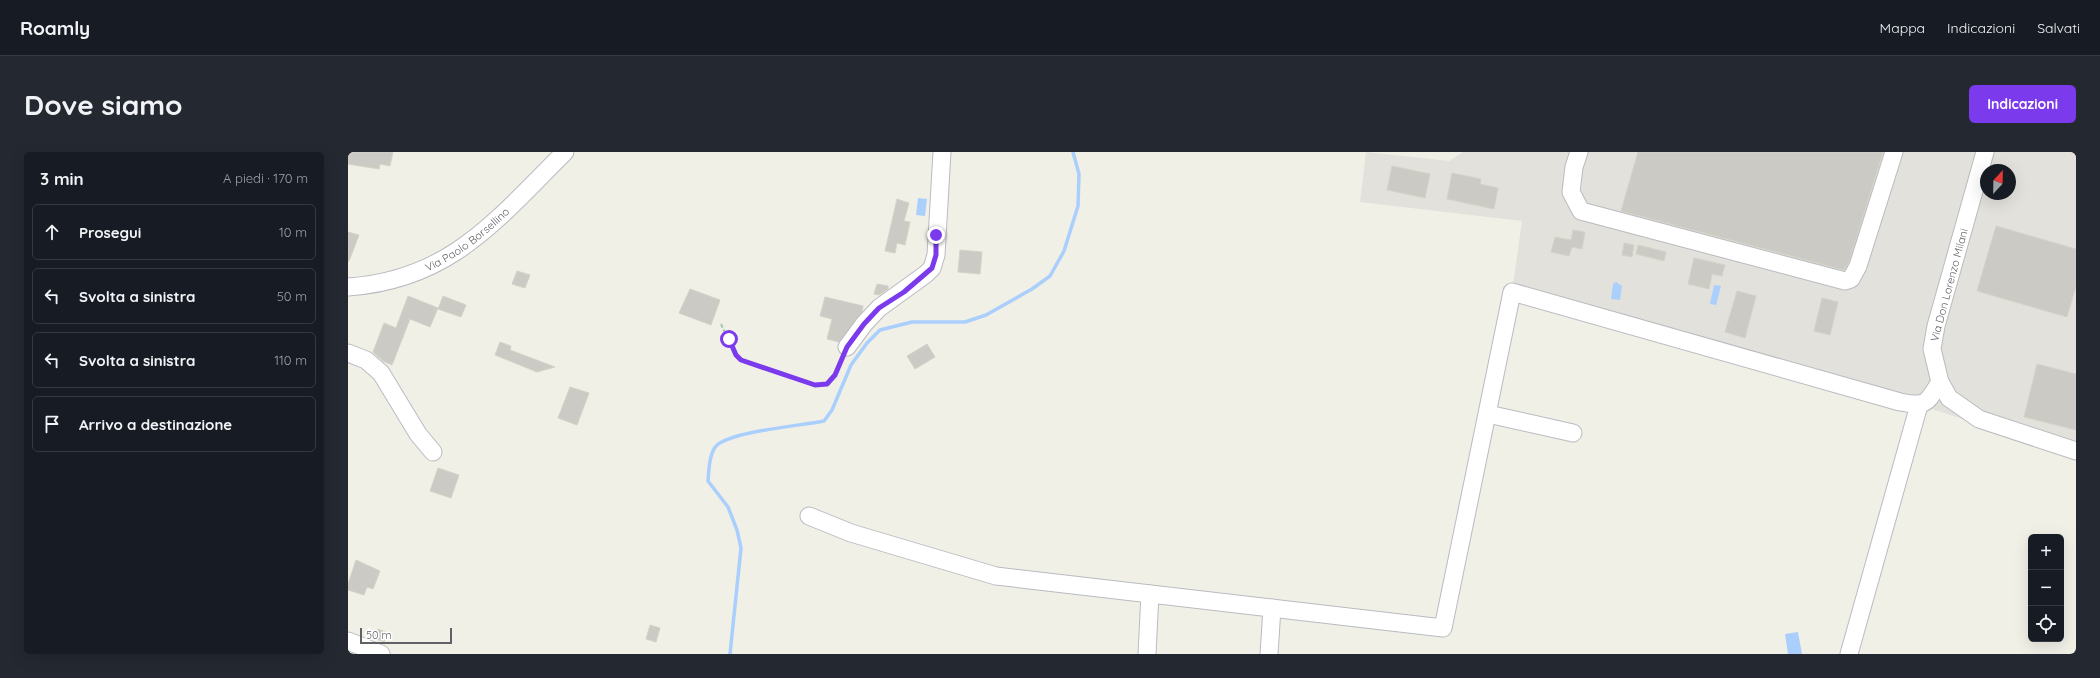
<!DOCTYPE html>
<html lang="it">
<head>
<meta charset="utf-8">
<style>
  body { margin:0; font-family:Quicksand,sans-serif; background:#242831; color:#f1f3f6 }
  .controls { position:absolute; right:12px; bottom:12px; display:grid; overflow:hidden; border-radius:6px; box-shadow:0 4px 16px #0002 }
  .controls button { width:36px; height:36px; display:grid; place-items:center; padding:0; border:0; border-bottom:1px solid #363941; background:#171b24; color:#f1f3f6; font:20px sans-serif }
  .compass { position:absolute; left:1632px; top:12px; width:36px; height:36px; border-radius:50%; background:#171b24; box-shadow:0 4px 16px #0002; rotate:22deg }
  .scale { position:absolute; left:12px; bottom:10px; width:92px; box-sizing:border-box; padding-left:4px; border:2px solid #5f6167; border-top:0; font-size:11px; line-height:14px; white-space:nowrap; color:#5f6167; -webkit-text-stroke:3px #fff; paint-order:stroke }
  .stop { position:absolute; width:12px; height:12px; margin:-9px; border:3px solid #7c3aed; border-radius:50%; background:#fff }
  .stop.end { background:#7c3aed; border-color:#fff; box-shadow:0 1px 4px #0008 }
  .list { margin:0; padding:0; list-style:none }
  h2 { display:flex; justify-content:space-between; align-items:center; height:52px; margin:0; padding:0 16px; font-size:17px }
  h2 small { font-size:13px; font-weight:400; color:#9ea1a6 }
  .list li { display:grid; grid-template-columns:26px 1fr auto; gap:12px; align-items:center; box-sizing:border-box; height:56px; margin:0 8px 8px; padding:0 8px; border:1px solid #363941; border-radius:6px }
  .list b { display:block; font-size:15px; white-space:nowrap }
  .list em { font-size:13px; font-style:normal; color:#9ea1a6 }
  .icon { flex:none; width:22px; height:22px; fill:none; stroke:currentColor; stroke-width:2; stroke-linecap:round; stroke-linejoin:round }
  .map { position:relative; flex:none; width:1728px; height:502px; overflow:hidden; border-radius:6px }
  header { display:flex; align-items:center; gap:24px; box-sizing:border-box; height:56px; padding:0 20px; background:#171b24; border-bottom:1px solid #363941 }
  header strong { font-size:19px }
  nav { display:flex; gap:22px; margin-inline-start:auto; font-size:14px }
  .intro { display:flex; align-items:center; justify-content:space-between; box-sizing:border-box; height:96px; padding:0 24px }
  h1 { margin:0; font-size:28px }
  .button { padding:10px 18px; border-radius:6px; background:#7c3aed; color:#fff; font-size:14px; font-weight:700 }
  main { display:flex; gap:24px; padding:0 24px }
  aside { flex:1; background:#171b24; border-radius:6px; box-shadow:0 4px 16px #0002 }
  .map>svg:first-child { display:block }
  .industrial { fill:#e2e1db; fill-rule:evenodd }
  .water { fill:#aacffd }
  .lines { fill:none; stroke-linecap:round; stroke-linejoin:round }
  .stream { stroke:#aacffd; stroke-width:3.5 }
  .building { fill:#cccac4; stroke:#d5d2c6 }
  .minor-casing { stroke:#b9bbc0; stroke-width:19 }
  .path { stroke:#9ec8af; stroke-width:2; stroke-dasharray:4 2; stroke-linecap:butt }
  .minor { stroke:#fff; stroke-width:17 }
  .route { stroke:#7c3aed; stroke-width:5 }
  .labels { text-anchor:middle; dominant-baseline:central; stroke-width:4; stroke-linejoin:round; paint-order:stroke }
  .street-label { font-size:11px; fill:#5f6167; stroke:#fff }
</style>
</head>
<body>
<header>
<strong>Roamly</strong>
<nav><a>Mappa</a><a>Indicazioni</a><a>Salvati</a></nav>
</header>
<div class="intro"><h1>Dove siamo</h1><a class="button">Indicazioni</a></div>
<main>
<aside>
<h2>3 min<small>A piedi · 170 m</small></h2>
<ul class="list">
<li><svg class="icon" aria-label="ahead" viewBox="0 0 24 24"><path d="M12 20V5M6 11l6-6 6 6"/></svg><div><b>Prosegui</b></div><em>10 m</em></li>
<li><svg class="icon" aria-label="left" viewBox="0 0 24 24"><path d="M17 20v-9H6M10 6l-5 5 5 5"/></svg><div><b>Svolta a sinistra</b></div><em>50 m</em></li>
<li><svg class="icon" aria-label="left" viewBox="0 0 24 24"><path d="M17 20v-9H6M10 6l-5 5 5 5"/></svg><div><b>Svolta a sinistra</b></div><em>110 m</em></li>
<li><svg class="icon" aria-label="arrive" viewBox="0 0 24 24"><path d="M6 21V4h12l-3 4 3 4H6"/></svg><div><b>Arrivo a destinazione</b></div></li>
</ul>
</aside>
<div class="map">
<svg width="1728" height="502" viewBox="0 0 1728 502">
  <rect width="100%" height="100%" fill="#f0f0e7"/>
  <path class="industrial" d="M1018,0L1101,9L1115,0H1728V303L1571,253L1164,140L1174,69L1012,50ZM1638,18H1662V42H1638Z"/>
  <path class="water" d="M570,46L579,47L577,64L568,63Z
    M1268,130L1274,134L1272,148L1263,147L1265,132Z
    M1366,133L1373,134L1368,153L1362,152Z
    M1450,480L1454,502H1440L1437,482Z"/>
  <g class="lines">
    <path class="stream" d="M382,502L393,396L389,378L380,355L360,329C361,318 361,301 369,293C386,279 451,274 476,269L484,258L503,213L519,191L532,178L564,170H617L638,163L684,137L702,124L716,99L730,54L731,22L725,0"/>
  </g>
  <path class="building" d="M0,0H45L42,14L32,12L31,17L0,12Z
    M1290,0H1535L1501,110L1496,118L1273,59Z
    M1044,14L1082,22L1077,46L1039,38Z
    M1104,21L1133,27L1132,32L1150,36L1146,57L1099,47Z
    M549,47L561,51L556,69L562,70L557,93L549,91L547,101L537,99Z
    M1648,74L1728,97V134L1719,165L1629,139Z
    M1225,78L1237,80L1234,97L1224,95L1221,104L1203,100L1207,85L1223,88Z
    M0,80L11,83L1,109H0Z
    M1276,91L1286,93L1284,105L1274,103Z
    M1290,93L1318,100L1316,109L1288,102Z
    M612,98L634,100L632,122L610,120Z
    M1346,106L1377,113L1374,124L1364,122L1361,137L1340,132Z
    M169,119L182,123L177,136L164,132Z
    M529,132L540,134V137L531,143L526,142Z
    M342,137L372,148L363,173L331,161Z
    M1389,139L1408,144L1397,186L1377,180Z
    M60,144L90,156L82,175L62,167L44,213L35,209L25,200L36,171L48,176Z
    M95,144L118,153L113,165L90,157Z
    M477,145L515,154L514,160L491,190L479,187L484,167L472,164Z
    M1474,146L1490,150L1482,183L1466,179Z
    M152,190L163,194L162,198L207,215L189,220L147,203Z
    M579,192L587,205L567,217L559,204Z
    M1689,212L1728,222V278L1676,265Z
    M222,235L241,241L229,273L210,266Z
    M90,316L111,323L103,346L82,339Z
    M8,408L32,419L25,437L19,435L16,443L0,438V432Z
    M302,473L312,476L308,490L298,487Z
    M30,477L40,481L36,490L26,486Z"/>
  <g class="lines">
    <defs>
      <g id="minor">
        <path d="M1231,0L1226,15L1223,40L1233,59L1497,129L1503,127L1510,114L1546,0"/>
        <path d="M1637,0L1588,174L1584,197L1592,230L1601,246L1631,267L1728,299"/>
        <path id="s1" d="M0,135C103,128 149,67 217,0"/>
        <path d="M499,195L516,172L531,156L578,122L584,116L588,103L594,0"/>
        <path d="M0,201L18,208L33,221L70,282L85,300"/>
        <path d="M1140,262L1225,281"/>
        <path d="M461,364L503,381L648,424L1095,476L1164,140L1552,250C1579,255 1578,252 1592,230"/>
        <path d="M0,489L33,502"/>
        <path d="M799,502L802,442"/>
        <path d="M921,502L924,456"/>
        <path d="M1501,502L1571,253"/>
      </g>
    </defs>
    <use href="#minor" class="minor-casing"/>
    <path class="path" d="M373,172C377,181 387,202 393,208L467,233L479,232L487,223L494,207"/>
    <use href="#minor" class="minor"/>
  </g>
  <g class="lines">
    <path class="route" d="M381,187L388,203L393,208L467,233L479,232L487,223L499,195L516,172L531,156L556,140L584,116L588,103V83"/>
  </g>
  <g class="labels">
    <g class="street-label">
      <text stroke="none"><textPath href="#s1" startOffset="131">Via Paolo Borsellino</textPath></text>
      <text transform="translate(1601 133) rotate(-75)">Via Don Lorenzo Milani</text>
    </g>
  </g>
</svg>
<div class="controls">
<button>+</button>
<button>−</button>
<button><svg class="icon" aria-label="locate" viewBox="0 0 24 24"><circle cx="12" cy="12" r="6"/><path d="M12 2v4M12 18v4M2 12h4M18 12h4"/></svg></button>
</div>
<svg class="compass" viewBox="-18 -18 36 36"><path d="M0-13l5 13h-10z" fill="#e53935"/><path d="M0 13l5-13h-10z" fill="#9ea1a6"/></svg>
<div class="scale">50 m</div>
<div class="stop" style="left:381px;top:187px"></div>
<div class="stop end" style="left:588px;top:83px"></div>
</div>
</main>
</body>
</html>
